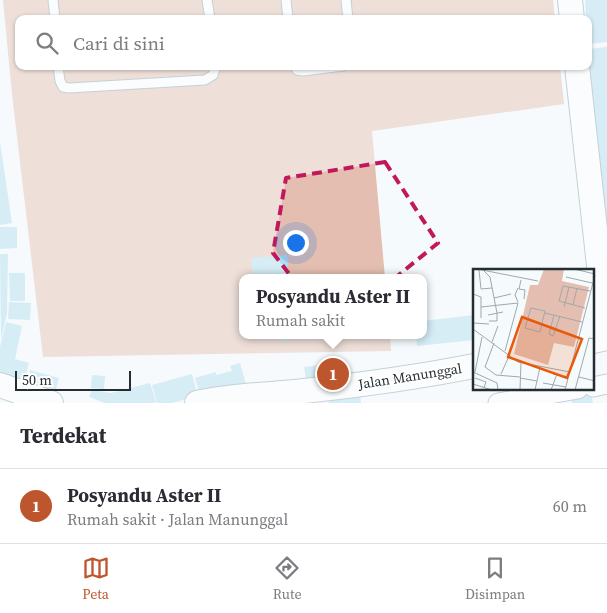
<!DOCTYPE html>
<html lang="id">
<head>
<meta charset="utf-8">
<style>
  body { margin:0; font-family:"Source Serif 4",serif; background:#f2f2f3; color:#2b2b33 }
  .scale { position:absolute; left:15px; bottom:12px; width:116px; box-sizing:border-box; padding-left:5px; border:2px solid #242e32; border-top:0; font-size:14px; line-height:18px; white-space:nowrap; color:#242e32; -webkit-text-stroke:4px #fff; paint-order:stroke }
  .you { position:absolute; left:295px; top:242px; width:18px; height:18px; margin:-12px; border:4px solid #fff; border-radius:50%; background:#1a73e8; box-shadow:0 0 0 8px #1a73e833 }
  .badge { display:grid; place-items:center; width:32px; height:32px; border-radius:50%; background:#bd562c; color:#fff; font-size:16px; font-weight:700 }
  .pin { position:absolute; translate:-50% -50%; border:2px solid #fff; box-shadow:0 1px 5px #0006 }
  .popup { position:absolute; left:239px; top:274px; width:188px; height:65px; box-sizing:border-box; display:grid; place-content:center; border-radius:10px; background:#fff; filter:drop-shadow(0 1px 4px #0005); font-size:16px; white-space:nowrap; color:#7c7c81 }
  .popup b { font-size:19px; color:#2b2b33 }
  .popup::after { content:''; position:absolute; left:50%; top:100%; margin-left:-10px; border:10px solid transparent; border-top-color:#fff }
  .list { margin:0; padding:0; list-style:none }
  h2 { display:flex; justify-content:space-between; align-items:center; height:65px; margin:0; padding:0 20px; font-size:21px }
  h2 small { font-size:16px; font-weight:400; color:#7c7c81 }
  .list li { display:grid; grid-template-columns:32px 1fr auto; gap:15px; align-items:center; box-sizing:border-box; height:75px; padding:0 20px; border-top:1px solid #e1e1e2 }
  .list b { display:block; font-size:19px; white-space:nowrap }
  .list p { margin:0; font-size:16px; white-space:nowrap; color:#7c7c81 }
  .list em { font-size:16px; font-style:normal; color:#7c7c81 }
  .icon { flex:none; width:28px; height:28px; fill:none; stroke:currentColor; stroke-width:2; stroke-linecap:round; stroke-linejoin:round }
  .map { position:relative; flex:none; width:607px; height:403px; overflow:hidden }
  .search { position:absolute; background:#fff; box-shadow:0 1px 4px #0004; left:15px; right:15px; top:15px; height:55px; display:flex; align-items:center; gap:12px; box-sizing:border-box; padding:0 18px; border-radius:10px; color:#7c7c81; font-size:19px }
  .sheet { height:140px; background:#fff }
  nav { display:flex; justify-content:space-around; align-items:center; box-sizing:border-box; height:70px; border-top:1px solid #e1e1e2; background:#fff; font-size:14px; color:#7c7c81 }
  nav a { display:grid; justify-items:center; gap:2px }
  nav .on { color:#bd562c }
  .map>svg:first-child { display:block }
  .green { fill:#e4beb0 }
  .building { fill:#b0ddef }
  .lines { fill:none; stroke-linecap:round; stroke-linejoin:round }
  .service-casing { stroke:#88a1ab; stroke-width:11 }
  .minor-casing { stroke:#88a1ab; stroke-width:21 }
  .tertiary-casing { stroke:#88a1ab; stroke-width:26 }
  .service { stroke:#fff; stroke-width:9 }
  .minor { stroke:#fff; stroke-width:19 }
  .tertiary { stroke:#fff; stroke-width:24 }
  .marked { fill:none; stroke:#c2185b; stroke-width:4; stroke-dasharray:10 6; stroke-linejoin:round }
  .labels { text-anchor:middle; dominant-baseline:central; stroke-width:4; stroke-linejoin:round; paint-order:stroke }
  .street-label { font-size:14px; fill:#242e32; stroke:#fff }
  .inset-road { fill:none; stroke:#a1a8ab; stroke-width:1 }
  .view { fill:#e8590c; fill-opacity:0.15; stroke:#e8590c; stroke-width:2.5 }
  .inset-edge { fill:none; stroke:#242e32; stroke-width:2.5 }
</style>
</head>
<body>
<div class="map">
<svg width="607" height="403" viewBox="0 0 607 403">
  <rect width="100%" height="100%" fill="#f5fafc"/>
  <path class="green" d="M3,0H553L555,19H19V66H560L564,104L372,131L385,278H243V335H390L391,351L43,357L12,94Z"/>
  <path class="building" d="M585,0H607V42L589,44L588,19H586Z
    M607,47V254L588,66V49Z
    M0,142L12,223L0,225Z
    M0,227H17V248L0,249Z
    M0,254H8L7,314L1,339Z
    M287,255L289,278H253L251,258Z
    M9,273H25V301H10Z
    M9,302L31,303L30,320L8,319Z
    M474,315V340L417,346L416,335H423V321Z
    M6,322L22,326L15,359L29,363L24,381L0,375V347Z
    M282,335H299V339L282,341Z
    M343,362L345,380L307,386L304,367Z
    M240,363L247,388L200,396L195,378L216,372V375L232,371L230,366Z
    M30,370L59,378L54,397L25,388Z
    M192,374L198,396L172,403H157L152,385Z
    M92,375L105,376L104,389L91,388Z
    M150,383L156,402L152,403H105L89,397L92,390L111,393Z
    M591,393L593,403H572L571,397Z
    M360,394L361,403H329L328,399Z"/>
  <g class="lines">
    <defs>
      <path id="service" d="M53,0L55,19
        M207,0L210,19
        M286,0L288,19
        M346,0L348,19
        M58,66L60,81L63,87L69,88L205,80L213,75L216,66
        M295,66L297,70L303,71L343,66"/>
      <path id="minor" d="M593,387L607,384
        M498,403L578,389"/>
      <path id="tertiary" d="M570,0L572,19
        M577,66L607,338L593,341
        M0,385L51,403
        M197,403C232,395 268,395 304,391C361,385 418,377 474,366"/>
    </defs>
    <use href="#service" class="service-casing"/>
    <use href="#minor" class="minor-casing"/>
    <use href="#tertiary" class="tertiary-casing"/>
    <use href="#service" class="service"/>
    <use href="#minor" class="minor"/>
    <use href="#tertiary" class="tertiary"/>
  </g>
  <path d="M0 0H607V403H0ZM385,162L438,243L332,329L273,253L286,178Z" fill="#f5fafc" fill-opacity=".55" fill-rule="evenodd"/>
  <path class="marked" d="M385,162L438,243L332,329L273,253L286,178Z"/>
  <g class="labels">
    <g class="street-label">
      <text transform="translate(410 376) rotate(-9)">Jalan Manunggal</text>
    </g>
  </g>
  <g transform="translate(473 269)">
    <rect width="121" height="121" fill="#f5fafc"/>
    <path d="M71,0H91L89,12L116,18L101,78L81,74L75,96L41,85L57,16H65Z" fill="#e4beb0"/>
    <path class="inset-road" d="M4,0L65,12M101,0L122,5M6,1L8,20L19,19M10,1L17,8L24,44V52H16M93,8L119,14M48,11L46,20L52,21L51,30M45,19L42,26L45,33M0,25L8,28V49M21,29L38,25M100,36L104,19M8,38L45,34L32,82M91,38L96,18M58,39L72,42L67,63L52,59ZM112,39L86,32L90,17L117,22M72,44L109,53M15,46L30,43M81,46L76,65L80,67L87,47M0,54L16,55M0,60L45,93L97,103M19,73L25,57M21,74L12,98L23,106M0,103L24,114L25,121M2,103L9,68M28,105L36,87M80,105L96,108M23,106L47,108M106,108L122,112M2,109L13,113L11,119M47,109L64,112M70,114L93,118M0,115L19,121M47,121L48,94M62,121L67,98M78,121L84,105M92,121L122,6M102,121L116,69L122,70"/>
    <path class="view" d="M49,48L109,70L94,109L35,88Z"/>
    <rect width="121" height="121" class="inset-edge"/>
  </g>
</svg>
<div class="scale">50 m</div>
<div class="you"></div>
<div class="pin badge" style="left:333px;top:374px">1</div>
<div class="popup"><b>Posyandu Aster II</b>Rumah sakit</div>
<div class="search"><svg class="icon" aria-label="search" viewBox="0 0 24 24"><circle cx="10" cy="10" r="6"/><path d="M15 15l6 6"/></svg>Cari di sini</div>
</div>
<section class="sheet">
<h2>Terdekat<small></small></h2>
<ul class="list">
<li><span class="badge">1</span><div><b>Posyandu Aster II</b><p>Rumah sakit · Jalan Manunggal</p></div><em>60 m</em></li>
</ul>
</section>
<nav>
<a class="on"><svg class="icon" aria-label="map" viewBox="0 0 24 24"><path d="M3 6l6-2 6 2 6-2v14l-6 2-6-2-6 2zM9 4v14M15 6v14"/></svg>Peta</a>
<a><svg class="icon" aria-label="directions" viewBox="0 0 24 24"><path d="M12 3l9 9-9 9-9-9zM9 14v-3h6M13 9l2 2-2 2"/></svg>Rute</a>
<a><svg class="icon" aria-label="saved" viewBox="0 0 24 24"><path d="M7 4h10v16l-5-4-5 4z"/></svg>Disimpan</a>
</nav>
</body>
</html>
